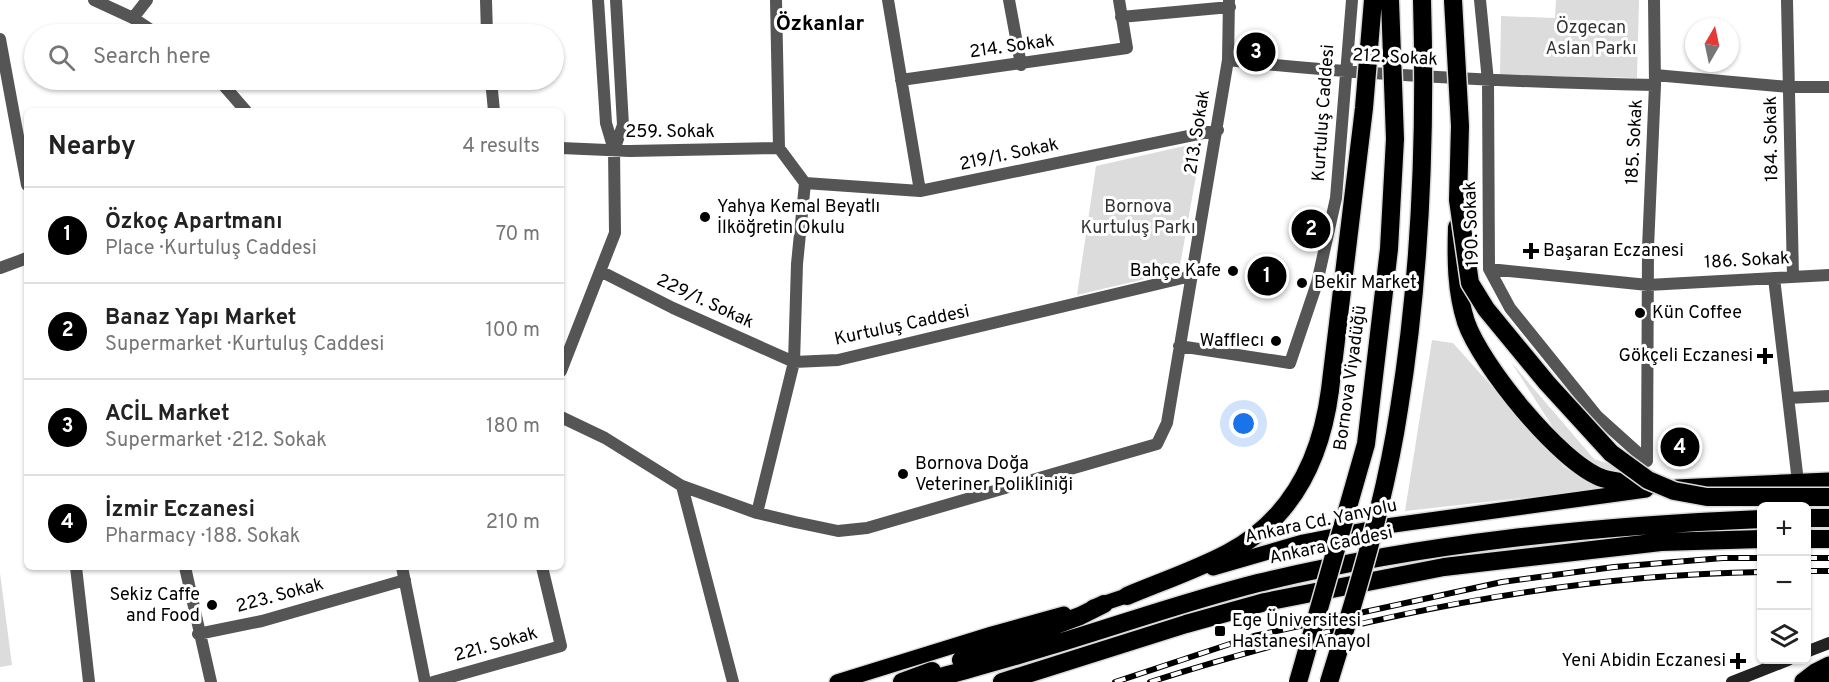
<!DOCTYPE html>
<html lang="en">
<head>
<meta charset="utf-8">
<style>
  body { margin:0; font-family:Overpass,sans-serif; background:#f6f6f6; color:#222 }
  .controls { position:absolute; right:18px; bottom:18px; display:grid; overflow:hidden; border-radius:9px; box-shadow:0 2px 4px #0004 }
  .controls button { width:54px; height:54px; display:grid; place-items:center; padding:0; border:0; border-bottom:2px solid #e0e0e0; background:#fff; color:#222; font:30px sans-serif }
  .compass { position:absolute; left:1685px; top:18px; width:54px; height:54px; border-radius:50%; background:#fff; box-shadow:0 2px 4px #0004; rotate:9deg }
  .you { position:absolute; left:1244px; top:424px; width:21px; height:21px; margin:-15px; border:4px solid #fff; border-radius:50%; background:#1a73e8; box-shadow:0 0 0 9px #1a73e833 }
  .badge { display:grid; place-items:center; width:39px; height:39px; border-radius:50%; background:#000; color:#fff; font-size:20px; font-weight:700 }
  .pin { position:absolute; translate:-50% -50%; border:3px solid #fff; box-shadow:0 2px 6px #0006 }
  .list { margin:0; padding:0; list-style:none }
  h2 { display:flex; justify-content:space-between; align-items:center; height:78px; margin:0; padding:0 24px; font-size:26px }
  h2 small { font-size:20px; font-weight:400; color:#767676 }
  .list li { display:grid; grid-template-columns:39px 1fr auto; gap:18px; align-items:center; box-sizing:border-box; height:96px; padding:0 24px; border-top:2px solid #e0e0e0 }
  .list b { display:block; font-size:22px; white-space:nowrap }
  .list p { margin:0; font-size:20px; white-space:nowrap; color:#767676 }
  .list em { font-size:20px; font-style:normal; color:#767676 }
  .icon { flex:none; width:33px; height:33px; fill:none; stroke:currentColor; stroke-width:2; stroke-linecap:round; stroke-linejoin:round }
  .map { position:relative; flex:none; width:1829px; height:682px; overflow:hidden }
  .search { position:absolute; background:#fff; box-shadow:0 2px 4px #0004; left:24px; top:24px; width:540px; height:66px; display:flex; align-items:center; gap:15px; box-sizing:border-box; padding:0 21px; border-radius:33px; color:#767676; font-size:22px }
  .panel { position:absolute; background:#fff; box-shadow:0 2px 4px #0004; left:24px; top:108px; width:540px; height:462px; border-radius:9px }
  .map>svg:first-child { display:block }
  .green { fill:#dcdcdc }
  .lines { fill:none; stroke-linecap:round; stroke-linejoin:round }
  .primary-casing { stroke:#dbdbdb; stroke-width:18 }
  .highway-casing { stroke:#dbdbdb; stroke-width:21 }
  .street { stroke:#555; stroke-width:12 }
  .secondary { stroke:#222; stroke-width:12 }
  .primary { stroke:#000; stroke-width:15 }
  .highway { stroke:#000; stroke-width:18 }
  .rail-casing { stroke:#000; stroke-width:6 }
  .rail { stroke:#fff; stroke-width:4; stroke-dasharray:11; stroke-linecap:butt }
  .highway-bridge-casing { stroke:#dbdbdb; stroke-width:21; stroke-linecap:butt }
  .highway-bridge { stroke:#000; stroke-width:18 }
  .poi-dot { fill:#000; stroke:#fff; stroke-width:2 }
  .labels { text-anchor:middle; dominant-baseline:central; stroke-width:6; stroke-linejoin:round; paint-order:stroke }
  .park-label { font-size:18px; fill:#333; stroke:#fff }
  .street-label { font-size:18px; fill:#000; stroke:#fff }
  .poi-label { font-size:18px; fill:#000; stroke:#fff; text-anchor:start }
  .quarter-label { font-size:21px; font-weight:bold; fill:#000; stroke:#fff }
</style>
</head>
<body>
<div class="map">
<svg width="1829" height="682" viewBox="0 0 1829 682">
  <rect width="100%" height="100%" fill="#fff"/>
  <path class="green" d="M1556,0H1639L1637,78L1500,75L1501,16L1555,18Z
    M1202,142L1179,271L1077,295L1096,166Z
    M1432,340L1453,343L1564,467L1603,489L1405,511Z
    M1511,362L1594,459L1619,467L1630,477L1603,473L1572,457Z
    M0,573L12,665L0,667Z"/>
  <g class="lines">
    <defs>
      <path id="primary" d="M1676,487L1829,480
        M1213,568L1303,542L1379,527L1646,490
        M1093,607L1138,592
        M1802,681L1815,671L1829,664
        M1803,681L1829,678
        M837,682L992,634L1064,614"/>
      <path id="highway" d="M1457,227C1456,259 1456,291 1466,322C1481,365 1559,462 1602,478C1620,484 1641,483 1660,485
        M1806,518H1829
        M1806,539H1829
        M1127,596C1160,582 1196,570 1228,553C1292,519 1321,459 1330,390
        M961,660L1080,616L1104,604
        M902,682L932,671
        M923,682C965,670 1007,659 1049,646C1119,625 1187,601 1258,583C1424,543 1591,526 1762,519
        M1002,682L1186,624L1265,602L1444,567L1661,542L1762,539"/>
    </defs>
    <use href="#primary" class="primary-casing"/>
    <use href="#highway" class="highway-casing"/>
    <path class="street" d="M94,0L133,18L157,34
      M486,0L487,34
      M776,0L779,148L805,183
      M888,0L920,191
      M1009,0L1021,65
      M1480,0L1488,81L1489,269L1510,308L1597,416L1647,461
      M1787,0L1793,277
      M1121,17L1230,7
      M133,18L147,0
      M0,39L27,185
      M1228,60C1370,76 1512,82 1655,85
      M1655,75L1789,87H1829
      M219,80L246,111
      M491,80L494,111
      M901,80L1127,48L1119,0
      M561,148L630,151L779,148
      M614,150L623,125L616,0
      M805,183L920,191L1218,130
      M0,268L27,258
      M1489,269L1648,285L1829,275
      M602,272L673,308L794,362L838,360L1191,276
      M1774,278L1798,482
      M1179,346L1290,363L1317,283L1336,198L1352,0
      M561,371L615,233L614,150L606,123L598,0
      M1788,398L1829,396
      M561,417L605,438L682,486L757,513L795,522L838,531L867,528L1157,444L1167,423L1228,60L1229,0
      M1647,461L1648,248L1655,85L1654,0
      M682,486L733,682
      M757,513L794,362L797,264L805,183
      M76,567L89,682
      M185,567L211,682
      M402,567L425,682
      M198,634L262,621L405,580
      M433,682L561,646L542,567"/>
    <path class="secondary" d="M1806,652L1829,643
      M1732,682L1788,660"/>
    <use href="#primary" class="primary"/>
    <use href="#highway" class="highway"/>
    <defs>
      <path id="rail" d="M1806,558H1829
        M1806,571H1829
        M1115,682L1254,636L1502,582L1614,567L1723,558H1762
        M1150,682C1348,619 1554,575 1762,572"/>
    </defs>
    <use href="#rail" class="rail-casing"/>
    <use href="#rail" class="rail"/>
    <defs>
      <path id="highway-bridge" d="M1453,0L1460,126L1458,200L1470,283L1486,309L1547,383L1611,453L1648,480L1674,491L1707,497H1829
        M1330,390L1364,108L1373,0
        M1298,682L1366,444L1389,249L1395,139L1390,0
        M1329,682C1357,592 1385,502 1399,409C1421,273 1426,137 1422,0"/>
    </defs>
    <use href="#highway-bridge" class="highway-bridge-casing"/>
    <use href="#highway-bridge" class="highway-bridge"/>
  </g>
  <g class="poi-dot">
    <circle cx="705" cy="217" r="6"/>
    <path d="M1528 242h6v6h6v6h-6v6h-6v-6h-6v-6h6z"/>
    <circle cx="1233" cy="271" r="6"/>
    <circle cx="1302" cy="283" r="6"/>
    <circle cx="1640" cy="313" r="6"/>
    <circle cx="1276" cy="341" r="6"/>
    <path d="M1762 347h6v6h6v6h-6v6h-6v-6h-6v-6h6z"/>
    <circle cx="903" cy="474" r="6"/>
    <circle cx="212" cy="605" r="6"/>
    <rect x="1214" y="625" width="12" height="12" rx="3"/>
    <path d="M1735 652h6v6h6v6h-6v6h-6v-6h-6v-6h6z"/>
  </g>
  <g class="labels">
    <g class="park-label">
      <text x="1591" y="28">Özgecan<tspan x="1591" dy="21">Aslan Parkı</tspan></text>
      <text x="1138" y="207">Bornova<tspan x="1138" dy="21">Kurtuluş Parkı</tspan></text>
    </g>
    <g class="street-label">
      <text transform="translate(1012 47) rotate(-8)">214. Sokak</text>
      <text transform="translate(1395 58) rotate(3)">212. Sokak</text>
      <text transform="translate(1324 113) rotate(-86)">Kurtuluş Caddesi</text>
      <text x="670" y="132">259. Sokak</text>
      <text transform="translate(1198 132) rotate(-81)">213. Sokak</text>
      <text transform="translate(1772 139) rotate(-91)">184. Sokak</text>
      <text transform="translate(1635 142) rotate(-87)">185. Sokak</text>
      <text transform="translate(1009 155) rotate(-12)">219/1. Sokak</text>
      <text transform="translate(1472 224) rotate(-92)">190. Sokak</text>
      <text transform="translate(1747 261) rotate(-3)">186. Sokak</text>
      <text transform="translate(705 302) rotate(25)">229/1. Sokak</text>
      <text transform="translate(902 326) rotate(-12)">Kurtuluş Caddesi</text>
      <text transform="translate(1351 378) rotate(-82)">Bornova Viyadüğü</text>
      <text transform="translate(1321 522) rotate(-12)">Ankara Cd. Yanyolu</text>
      <text transform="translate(1331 546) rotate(-12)">Ankara Caddesi</text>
      <text transform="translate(280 596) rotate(-15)">223. Sokak</text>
      <text transform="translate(496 645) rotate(-16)">221. Sokak</text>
    </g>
    <g class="poi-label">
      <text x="717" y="207">Yahya Kemal Beyatlı<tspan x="717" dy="21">İlköğretin Okulu</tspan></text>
      <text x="1543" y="251">Başaran Eczanesi</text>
      <text x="1221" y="271" text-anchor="end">Bahçe Kafe</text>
      <text x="1314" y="283">Bekir Market</text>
      <text x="1652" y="313">Kün Coffee</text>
      <text x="1264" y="341" text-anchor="end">Wafflecı</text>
      <text x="1753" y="356" text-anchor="end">Gökçeli Eczanesi</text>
      <text x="915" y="464">Bornova Doğa<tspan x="915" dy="21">Veteriner Polikliniği</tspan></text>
      <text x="200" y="595" text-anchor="end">Sekiz Caffe<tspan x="200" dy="21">and Food</tspan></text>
      <text x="1232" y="621">Ege Üniversitesi<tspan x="1232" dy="21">Hastanesi Anayol</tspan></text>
      <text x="1726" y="661" text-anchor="end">Yeni Abidin Eczanesi</text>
    </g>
    <g class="quarter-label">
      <text x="820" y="24">Özkanlar</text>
    </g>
  </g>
</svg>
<div class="controls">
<button>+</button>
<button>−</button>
<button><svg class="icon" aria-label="layers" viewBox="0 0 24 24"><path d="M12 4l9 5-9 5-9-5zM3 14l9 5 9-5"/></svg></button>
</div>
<svg class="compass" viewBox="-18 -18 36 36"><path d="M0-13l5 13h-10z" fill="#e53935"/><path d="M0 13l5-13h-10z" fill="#767676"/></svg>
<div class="you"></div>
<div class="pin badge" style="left:1267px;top:276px">1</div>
<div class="pin badge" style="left:1311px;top:229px">2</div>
<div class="pin badge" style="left:1256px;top:52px">3</div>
<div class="pin badge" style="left:1680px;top:447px">4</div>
<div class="search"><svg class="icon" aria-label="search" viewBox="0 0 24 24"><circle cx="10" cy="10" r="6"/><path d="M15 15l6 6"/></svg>Search here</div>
<section class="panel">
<h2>Nearby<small>4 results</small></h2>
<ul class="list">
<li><span class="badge">1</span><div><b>Özkoç Apartmanı</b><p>Place · Kurtuluş Caddesi</p></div><em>70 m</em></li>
<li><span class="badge">2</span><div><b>Banaz Yapı Market</b><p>Supermarket · Kurtuluş Caddesi</p></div><em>100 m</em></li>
<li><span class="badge">3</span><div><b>ACİL Market</b><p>Supermarket · 212. Sokak</p></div><em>180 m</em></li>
<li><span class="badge">4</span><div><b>İzmir Eczanesi</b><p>Pharmacy · 188. Sokak</p></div><em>210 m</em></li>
</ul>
</section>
</div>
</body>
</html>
